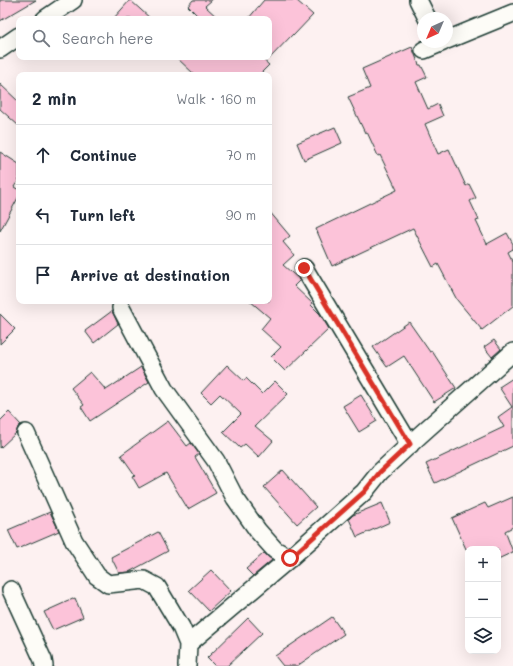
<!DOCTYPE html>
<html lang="en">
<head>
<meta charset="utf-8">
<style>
  body { margin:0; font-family:Mali,sans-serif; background:#f2f2f3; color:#1f2937 }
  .controls { position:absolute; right:12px; bottom:12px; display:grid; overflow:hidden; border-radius:8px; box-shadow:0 4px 16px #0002 }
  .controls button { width:36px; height:36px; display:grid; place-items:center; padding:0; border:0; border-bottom:1px solid #e0e1e3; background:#fff; color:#1f2937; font:20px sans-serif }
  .compass { position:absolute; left:417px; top:12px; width:36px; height:36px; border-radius:50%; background:#fff; box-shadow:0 4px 16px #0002; rotate:224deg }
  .stop { position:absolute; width:12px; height:12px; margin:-9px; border:3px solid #d93025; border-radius:50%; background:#fff }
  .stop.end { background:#d93025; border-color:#fff; box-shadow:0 1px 4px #0008 }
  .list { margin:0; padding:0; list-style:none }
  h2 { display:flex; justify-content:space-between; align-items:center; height:52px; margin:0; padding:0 16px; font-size:17px }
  h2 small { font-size:13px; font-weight:400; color:#747a83 }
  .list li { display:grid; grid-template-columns:26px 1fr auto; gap:12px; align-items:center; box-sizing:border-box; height:60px; padding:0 16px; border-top:1px solid #e0e1e3 }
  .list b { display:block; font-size:15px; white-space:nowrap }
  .list em { font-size:13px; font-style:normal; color:#747a83 }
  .icon { flex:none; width:22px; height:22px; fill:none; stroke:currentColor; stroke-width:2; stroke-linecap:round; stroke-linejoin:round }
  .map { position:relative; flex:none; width:513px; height:666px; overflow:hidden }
  .search { position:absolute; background:#fff; box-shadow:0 4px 16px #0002; left:16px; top:16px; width:256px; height:44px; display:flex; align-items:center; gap:10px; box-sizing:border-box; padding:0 14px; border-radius:8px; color:#747a83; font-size:15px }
  .panel { position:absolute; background:#fff; box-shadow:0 4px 16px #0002; left:16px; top:72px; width:256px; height:232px; border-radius:8px }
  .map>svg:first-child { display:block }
  .building { fill:#fcc3d9; stroke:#1f3d34 }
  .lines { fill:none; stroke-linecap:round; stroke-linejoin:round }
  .street-casing { stroke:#1f3d34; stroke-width:20 }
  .street { stroke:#fdfcf7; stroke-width:17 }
  .route { stroke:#d93025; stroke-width:5 }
</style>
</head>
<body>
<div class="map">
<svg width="513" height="666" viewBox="0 0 513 666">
  <rect width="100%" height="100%" fill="#fdf1f1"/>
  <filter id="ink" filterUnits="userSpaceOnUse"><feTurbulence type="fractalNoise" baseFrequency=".025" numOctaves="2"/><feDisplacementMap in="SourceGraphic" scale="8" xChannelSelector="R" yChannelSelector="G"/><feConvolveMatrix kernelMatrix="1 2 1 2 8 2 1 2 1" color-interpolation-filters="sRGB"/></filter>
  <g filter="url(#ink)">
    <path class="building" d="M0,0H36L0,21Z
      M130,0L151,19H113Z
      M193,0H212L205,6L219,19H201L188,6Z
      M264,0H296L313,15L294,35L293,34L269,59V19H248Z
      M412,47L419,65H421L427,77L416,82L428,109L438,104L443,116L425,124L438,154L449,149L466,186L469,184L476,198L470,201L479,220L476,221L487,244L507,233L513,244V249L508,252L513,262V306L482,330L457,300L438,264L433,267L413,228L332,266L316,229L397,190L380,155L378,156L367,132L365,133L348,97L370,88L362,69Z
      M176,57H260L269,65L259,75H195Z
      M0,84L19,102V126L0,109Z
      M335,127L342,143L304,160L297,143Z
      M0,152L19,164V179L14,187L19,190V196L0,231Z
      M269,211L290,236L283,242L294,255L283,265L299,279L300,280L294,286L312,303L311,305L320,314L329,329L285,371L271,357L281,347L261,329L270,318L250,301H269Z
      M112,311L118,324L94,343L85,331Z
      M0,314L15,329L0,344Z
      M409,322L430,352L432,351L456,388L434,402L404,356L387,367L373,347Z
      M494,340L501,349L492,357L484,347Z
      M227,365L244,381L246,378L262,394L275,381L288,394L255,426L273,441L259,457L245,444L240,448L223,432L241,414L220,394L211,403L201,393Z
      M141,367L149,382L90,421L81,407L84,405L71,388L90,372L106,390Z
      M513,378V446L435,483L426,464L504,427L498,417L512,407L499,387Z
      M361,395L377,421L359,432L343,406Z
      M9,412L21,425L18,427L16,433L0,448V421Z
      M168,421L187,446L191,443L199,454L195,457L216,493L188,509L166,473L139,488L132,476L135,475L121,455Z
      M283,470L316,507L297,524L264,487Z
      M513,497V527L505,531L513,552L498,559V549H466L452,518L485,503L488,508Z
      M382,503L390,522L357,537L349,519L353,515Z
      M50,512L59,531L17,549L8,530Z
      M158,532L168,551L129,572L119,573L111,557Z
      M264,553L272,560L253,576L246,569Z
      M211,570L231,591L209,611L189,590Z
      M75,598L83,617L53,630L44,612Z
      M332,617L344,634L297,666H283L275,656Z
      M248,618L262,633L227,666H215L207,658Z"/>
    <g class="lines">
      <defs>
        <path id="street" d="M418,0L427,18
          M45,19L73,0
          M447,40L513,13
          M0,49L19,36
          M424,50L443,42
          M304,268L410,445
          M121,308L164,389L216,461L235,498L258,531L275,550L290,558
          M26,433L74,541L97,576L108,584L144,580L157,587L181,627L188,644
          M11,590L43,660L44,666
          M187,666L188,644L290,558L364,492L380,472L420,435L513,352"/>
      </defs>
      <use href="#street" class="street-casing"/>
      <use href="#street" class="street"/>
    </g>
  </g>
  <g class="lines" filter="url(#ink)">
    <path class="route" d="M290,558L364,492L380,472L410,444L304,268"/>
  </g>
</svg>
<div class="controls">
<button>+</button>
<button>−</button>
<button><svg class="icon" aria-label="layers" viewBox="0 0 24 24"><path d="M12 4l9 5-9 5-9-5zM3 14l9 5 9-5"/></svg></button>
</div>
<svg class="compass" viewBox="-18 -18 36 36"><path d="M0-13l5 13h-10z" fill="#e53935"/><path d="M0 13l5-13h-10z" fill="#747a83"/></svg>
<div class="stop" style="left:290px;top:558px"></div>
<div class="stop end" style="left:304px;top:268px"></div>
<div class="search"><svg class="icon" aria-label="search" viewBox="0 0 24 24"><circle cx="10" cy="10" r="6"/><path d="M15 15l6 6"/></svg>Search here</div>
<section class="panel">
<h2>2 min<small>Walk · 160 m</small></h2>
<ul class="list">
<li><svg class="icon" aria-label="ahead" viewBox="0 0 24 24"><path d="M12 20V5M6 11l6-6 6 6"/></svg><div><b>Continue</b></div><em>70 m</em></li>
<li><svg class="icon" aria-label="left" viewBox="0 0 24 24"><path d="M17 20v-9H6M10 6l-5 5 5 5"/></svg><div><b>Turn left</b></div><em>90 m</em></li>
<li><svg class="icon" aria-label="arrive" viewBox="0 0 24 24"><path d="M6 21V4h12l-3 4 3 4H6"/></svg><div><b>Arrive at destination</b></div></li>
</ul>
</section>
</div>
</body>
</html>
